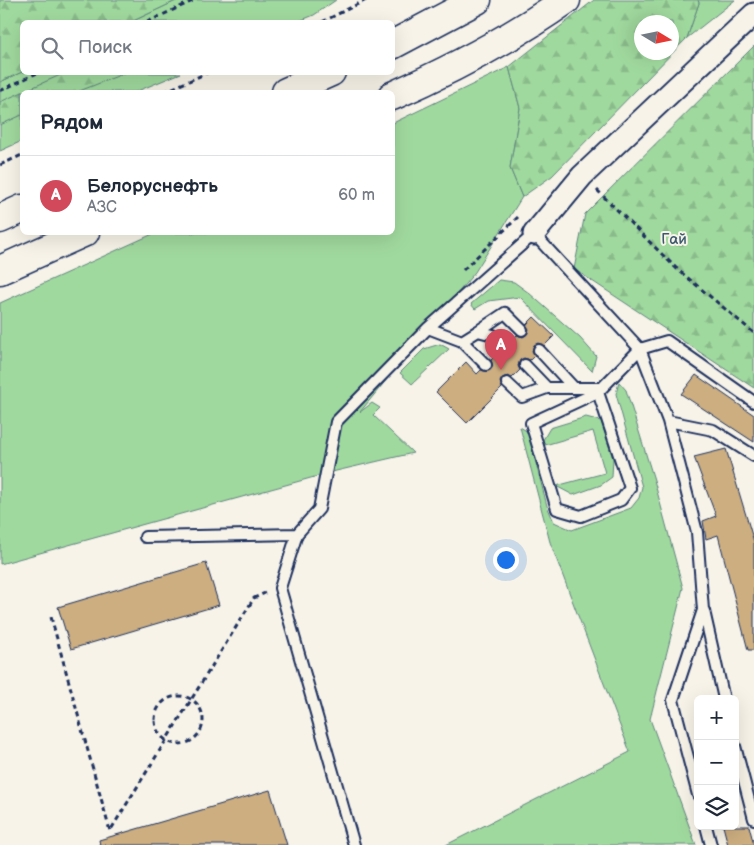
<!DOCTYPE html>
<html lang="ru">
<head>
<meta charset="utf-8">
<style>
  body { margin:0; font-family:"Balsamiq Sans",sans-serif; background:#f2f2f3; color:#1f2937 }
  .controls { position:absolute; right:15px; bottom:15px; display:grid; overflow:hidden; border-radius:8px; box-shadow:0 5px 20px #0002 }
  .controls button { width:45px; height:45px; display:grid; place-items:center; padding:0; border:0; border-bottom:1px solid #e0e1e3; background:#fff; color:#1f2937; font:25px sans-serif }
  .compass { position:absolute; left:634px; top:15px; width:45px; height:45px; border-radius:50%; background:#fff; box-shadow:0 5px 20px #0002; rotate:100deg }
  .you { position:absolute; left:505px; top:559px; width:18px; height:18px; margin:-12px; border:4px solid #fff; border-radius:50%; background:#1a73e8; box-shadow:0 0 0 8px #1a73e833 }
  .badge { display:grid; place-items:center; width:32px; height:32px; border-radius:50%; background:#d1495b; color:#fff; font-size:16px; font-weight:700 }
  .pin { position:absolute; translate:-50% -41px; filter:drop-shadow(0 1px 2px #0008) }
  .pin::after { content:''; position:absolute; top:26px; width:18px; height:15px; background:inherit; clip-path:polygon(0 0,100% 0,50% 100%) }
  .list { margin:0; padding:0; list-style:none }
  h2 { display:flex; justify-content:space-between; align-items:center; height:65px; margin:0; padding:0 20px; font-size:21px }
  h2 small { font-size:16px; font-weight:400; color:#747a83 }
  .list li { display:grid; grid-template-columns:32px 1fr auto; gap:15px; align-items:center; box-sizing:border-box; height:80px; padding:0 20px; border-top:1px solid #e0e1e3 }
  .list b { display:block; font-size:19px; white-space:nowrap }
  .list p { margin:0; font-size:16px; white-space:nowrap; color:#747a83 }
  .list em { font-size:16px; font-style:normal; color:#747a83 }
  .icon { flex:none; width:28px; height:28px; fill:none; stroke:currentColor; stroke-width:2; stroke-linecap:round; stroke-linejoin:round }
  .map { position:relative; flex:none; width:754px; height:845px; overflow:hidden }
  .search { position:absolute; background:#fff; box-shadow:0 5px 20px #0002; left:20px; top:20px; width:375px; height:55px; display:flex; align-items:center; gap:12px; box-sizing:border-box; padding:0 18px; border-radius:8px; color:#747a83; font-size:19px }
  .panel { position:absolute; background:#fff; box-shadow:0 5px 20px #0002; left:20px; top:90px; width:375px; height:145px; border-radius:8px }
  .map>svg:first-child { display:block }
  .green { fill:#a0d99e; stroke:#5e847e }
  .forest { fill:url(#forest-firs); stroke:#5e847e; fill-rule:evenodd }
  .building { fill:#ccae80; stroke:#1b2f5e }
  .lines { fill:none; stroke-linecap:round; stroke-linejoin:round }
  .service-casing { stroke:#1b2f5e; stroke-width:14 }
  .minor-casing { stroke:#1b2f5e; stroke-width:25 }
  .secondary-casing { stroke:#1b2f5e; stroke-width:31 }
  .path { stroke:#1b2f5e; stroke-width:3; stroke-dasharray:5 4; stroke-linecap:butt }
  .service { stroke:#f7f3e8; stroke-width:10 }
  .minor { stroke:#f7f3e8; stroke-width:21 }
  .secondary { stroke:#f7f3e8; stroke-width:28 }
  .labels { text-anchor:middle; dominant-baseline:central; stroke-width:4; stroke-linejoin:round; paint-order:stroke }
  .park-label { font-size:15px; fill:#3c5a6e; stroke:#f7f3e8 }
</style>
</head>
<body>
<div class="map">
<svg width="754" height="845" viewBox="0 0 754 845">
  <defs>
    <pattern id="forest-firs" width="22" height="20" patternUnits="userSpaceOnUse" patternTransform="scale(1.25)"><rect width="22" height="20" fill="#a0d99e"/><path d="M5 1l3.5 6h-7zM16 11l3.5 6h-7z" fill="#89bb8a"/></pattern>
  </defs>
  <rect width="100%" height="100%" fill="#f7f3e8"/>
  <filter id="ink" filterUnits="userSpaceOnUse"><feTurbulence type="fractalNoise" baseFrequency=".02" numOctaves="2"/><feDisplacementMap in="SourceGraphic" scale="10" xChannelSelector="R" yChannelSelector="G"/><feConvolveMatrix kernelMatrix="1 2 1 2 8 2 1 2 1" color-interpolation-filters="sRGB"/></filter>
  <g filter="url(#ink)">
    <path class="green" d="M178,0H336L314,15L297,22H131Z
      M698,0H735L687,38L699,3Z
      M509,67L520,108L510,168L522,197L475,272L360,412L372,403L380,408L373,415L413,453L336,471L0,564V303L155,233L392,232L393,123Z
      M22,72L181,73L135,92H22V141L0,151V82Z
      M499,280L514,282L529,293L580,338L596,356L592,371L520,297L488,301L475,309L471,304Z
      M440,344L449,349L412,384L400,373L424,349Z
      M619,382L626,390L654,480L683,588L650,719L696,845H446L630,752L550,542L520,427L528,432L547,506L554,522L572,530L631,508L639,498L642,487L616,394Z
      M586,417L601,421L613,458L612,477L601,485L573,495L556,486L605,473L593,431L545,445L543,440L550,428Z"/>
    <path class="forest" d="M0,0H178L131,22H22V72L0,82Z
      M594,0H698L699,3L687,38L552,176L522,197L510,168L520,108L509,67ZM672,22V52H642V22Z
      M754,46V388L574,269L585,214Z
      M67,72L125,73L77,92H22V115L0,125V102Z"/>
    <path class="building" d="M534,317L554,336L544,346L538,343L534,345L532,351L535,355L530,360L524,358L520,360L518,366L520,370L512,378L508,376L502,378L500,382L502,388L467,423L436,392L466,362L477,374L481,370H490L493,366L491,360L499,352L505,354L509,352V342L517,335L523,337L527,334L529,329L526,325Z
      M696,375L754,415V442L681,394Z
      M726,449L754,542V650H748L718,535L706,539L703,521L716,516L694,457Z
      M206,563L219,605L71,649L58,607Z
      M270,790L287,845H100L99,840Z
      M723,826H749L754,845H728Z"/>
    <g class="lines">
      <defs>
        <path id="service" d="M428,328L462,341
          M478,331L462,341L486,365
          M504,347L493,335L478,331L505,313L522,330
          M539,350L574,388H602
          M525,365L547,388H574
          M507,383L522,397L547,388
          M598,392L531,423L557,509L581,516L621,500L630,488L598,392L640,349L667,341L754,402
          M668,421L713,430L754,456
          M145,537L297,534
          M704,611L724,699
          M735,746L754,819
          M706,826L711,845
          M354,845L280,588L297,534L319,509L336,422L428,328L534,234L640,349L668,421L697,532L703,610L673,700L698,795"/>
        <path id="minor" d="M534,234L582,176L754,14"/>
        <path id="secondary" d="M392,45L477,0
          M286,92L331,72
          M392,96C453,69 512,38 566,0
          M0,219L22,209
          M0,270L85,232"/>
      </defs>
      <use href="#service" class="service-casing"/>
      <use href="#minor" class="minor-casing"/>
      <use href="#secondary" class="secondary-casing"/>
      <path class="path" d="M147,22L195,0
        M322,22L366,0
        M0,91L39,72
        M164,92L209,72
        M0,165L22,155
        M597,190L676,268L754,333
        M463,270L518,217
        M51,617L110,831L254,598L265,593
        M155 720a24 24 0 1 1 48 0a24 24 0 1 1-48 0Z"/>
      <use href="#service" class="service"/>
      <use href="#minor" class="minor"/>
      <use href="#secondary" class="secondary"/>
    </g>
  </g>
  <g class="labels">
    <g class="park-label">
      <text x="674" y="239">Гай</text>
    </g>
  </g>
</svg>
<div class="controls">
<button>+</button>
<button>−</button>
<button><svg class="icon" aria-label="layers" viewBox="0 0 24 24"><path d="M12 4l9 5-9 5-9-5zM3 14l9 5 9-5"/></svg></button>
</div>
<svg class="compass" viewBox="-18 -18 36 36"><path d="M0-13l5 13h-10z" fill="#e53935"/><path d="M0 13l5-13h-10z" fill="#747a83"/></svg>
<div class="you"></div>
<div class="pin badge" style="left:501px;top:370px">A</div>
<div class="search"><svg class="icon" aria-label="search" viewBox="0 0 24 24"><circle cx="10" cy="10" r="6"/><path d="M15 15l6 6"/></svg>Поиск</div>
<section class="panel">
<h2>Рядом<small></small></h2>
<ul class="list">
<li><span class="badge">A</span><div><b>Белоруснефть</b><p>АЗС</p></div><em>60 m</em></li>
</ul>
</section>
</div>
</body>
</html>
